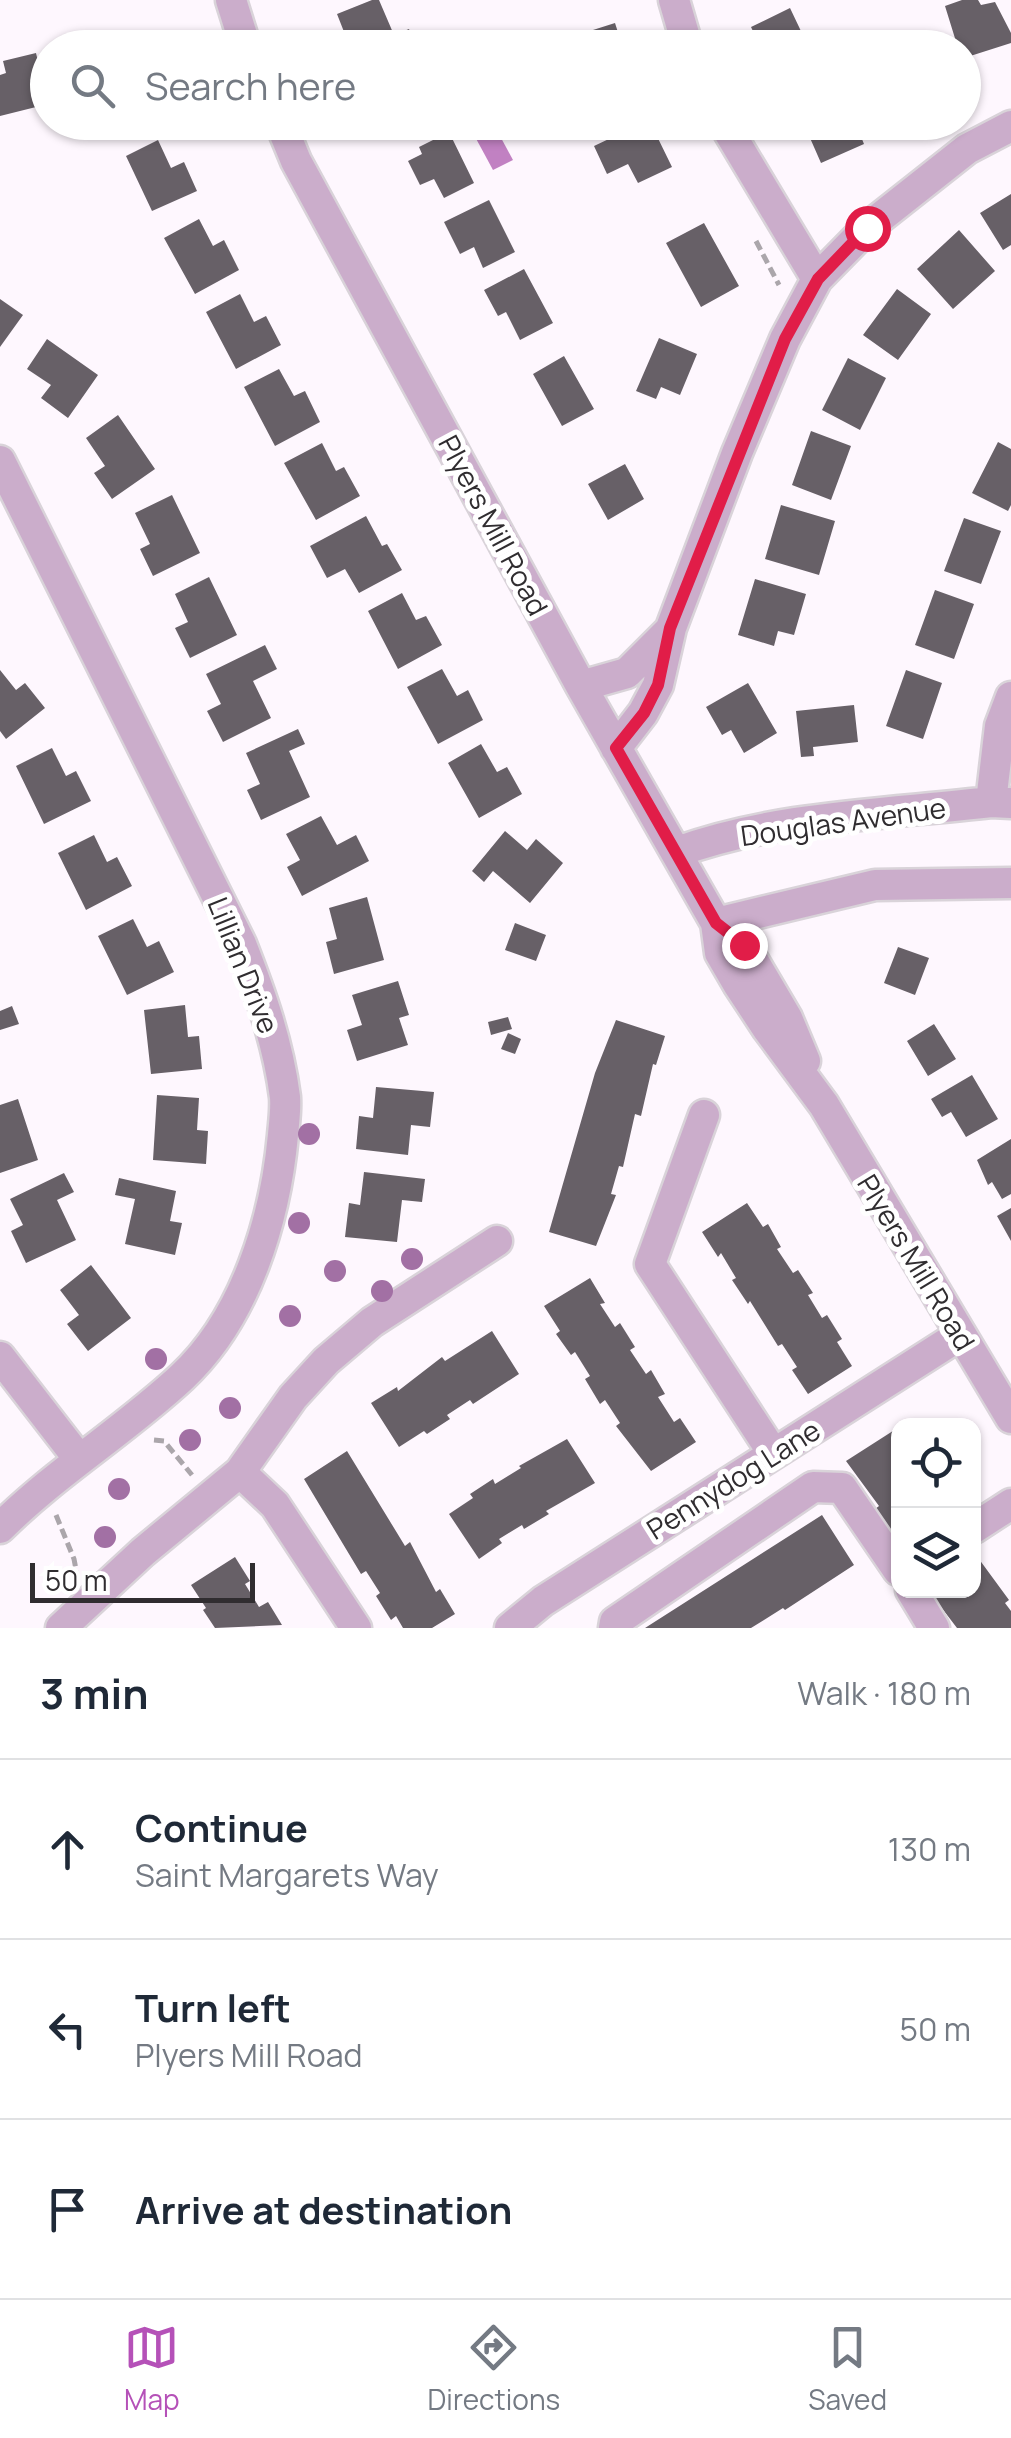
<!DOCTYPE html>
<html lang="en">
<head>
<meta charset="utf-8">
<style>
  body { margin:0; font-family:Manrope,sans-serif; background:#f6f6f7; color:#1f2937 }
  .controls { position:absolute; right:30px; bottom:30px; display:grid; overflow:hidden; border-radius:20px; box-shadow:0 2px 8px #0004 }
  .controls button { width:90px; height:90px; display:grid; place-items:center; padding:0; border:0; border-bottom:2px solid #e0e1e3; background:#fff; color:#1f2937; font:50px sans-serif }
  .scale { position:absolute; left:30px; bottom:25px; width:225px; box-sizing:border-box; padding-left:10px; border:5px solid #302d30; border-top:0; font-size:28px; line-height:35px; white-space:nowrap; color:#302d30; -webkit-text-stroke:8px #fff; paint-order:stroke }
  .stop { position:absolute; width:30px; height:30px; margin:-22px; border:8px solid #e11d48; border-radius:50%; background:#fff }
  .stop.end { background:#e11d48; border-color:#fff; box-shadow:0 2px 10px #0008 }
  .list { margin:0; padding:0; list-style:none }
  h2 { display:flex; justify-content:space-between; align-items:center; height:130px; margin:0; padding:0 40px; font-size:42px }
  h2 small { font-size:32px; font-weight:400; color:#747a83 }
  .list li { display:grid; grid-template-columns:65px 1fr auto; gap:30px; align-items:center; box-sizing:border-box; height:180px; padding:0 40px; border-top:2px solid #e0e1e3 }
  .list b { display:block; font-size:38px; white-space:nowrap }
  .list p { margin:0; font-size:32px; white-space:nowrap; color:#747a83 }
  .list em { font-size:32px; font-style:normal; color:#747a83 }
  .icon { flex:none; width:55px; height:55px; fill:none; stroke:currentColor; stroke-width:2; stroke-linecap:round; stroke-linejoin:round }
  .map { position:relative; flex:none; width:1011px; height:1628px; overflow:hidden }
  .search { position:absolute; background:#fff; box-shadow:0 2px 8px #0004; left:30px; right:30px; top:30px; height:110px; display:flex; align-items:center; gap:25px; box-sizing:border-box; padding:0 35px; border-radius:55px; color:#747a83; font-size:38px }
  .sheet { height:670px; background:#fff }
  nav { display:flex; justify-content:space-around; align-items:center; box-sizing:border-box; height:140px; border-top:2px solid #e0e1e3; background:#fff; font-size:28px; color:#747a83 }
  nav a { display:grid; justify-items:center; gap:5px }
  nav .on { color:#b551b8 }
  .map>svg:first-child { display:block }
  .water { fill:#c181c2 }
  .building { fill:#676067 }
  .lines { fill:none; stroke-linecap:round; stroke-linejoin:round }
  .minor-casing { stroke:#d9d3d9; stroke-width:35 }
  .path { stroke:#aba6ab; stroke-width:5; stroke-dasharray:10 5; stroke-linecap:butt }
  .minor { stroke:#cbadcb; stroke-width:30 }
  .tree { fill:#a270a4 }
  .route { stroke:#e11d48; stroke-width:12 }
  .labels { text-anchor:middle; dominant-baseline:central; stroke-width:10; stroke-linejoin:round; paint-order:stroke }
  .street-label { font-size:28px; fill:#302d30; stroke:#fff }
</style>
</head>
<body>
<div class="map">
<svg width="1011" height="1628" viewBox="0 0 1011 1628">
  <rect width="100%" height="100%" fill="#fef7fe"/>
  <path class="water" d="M493,123L513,160L493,170L473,133Z"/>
  <path class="building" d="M372,0H379L394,35L409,29L415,45L360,48L357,39L348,42L337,14Z
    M962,0H978L981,5L995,2L1011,33V43L964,58V48H958L945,6Z
    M790,8L809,48H761L751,27Z
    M615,23L623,48H553L552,43Z
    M36,53L48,104L0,116V75L6,73L3,61Z
    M606,122H650L672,167L638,183L628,164L607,174L594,146L613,137Z
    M803,122H855L864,144L821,163Z
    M449,132L474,183L444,198L434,179L420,185L408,161L422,154L419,147Z
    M158,140L171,168L184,162L197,191L152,211L126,156Z
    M1011,194V245L1003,250L980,213Z
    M489,200L515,252L483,268L474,247L460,254L444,222Z
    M199,219L213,246L224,240L239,270L195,294L164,238Z
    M704,223L739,286L701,307L666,243Z
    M959,230L995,271L953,309L917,269Z
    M524,269L553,323L520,340L506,312L498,316L484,290Z
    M897,289L931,314L898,360L863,335Z
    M240,294L254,322L266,316L281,345L236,369L206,312Z
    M0,299L23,315L0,347Z
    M659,338L697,354L680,395L661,387L656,399L636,391Z
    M47,339L98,375L68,418L41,398L51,385L27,369Z
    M564,356L594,409L562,426L533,374Z
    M848,358L886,378L860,430L822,410Z
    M279,369L294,396L305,391L320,422L275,446L244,387Z
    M118,415L155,469L112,499L94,473L105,466L86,438Z
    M811,431L851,446L831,500L792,485Z
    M998,442L1011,449V505L1008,511L972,493Z
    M322,443L336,471L344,467L360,496L316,520L284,463Z
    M625,464L644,499L608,520L588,484Z
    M172,495L200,553L153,576L140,549L150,544L135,513Z
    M781,505L835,521L819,575L765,559Z
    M366,516L382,546L387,544L402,570L359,593L345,569L327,578L310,546Z
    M964,518L1001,531L981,584L944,571Z
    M209,577L237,635L190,658L175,628L188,622L175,594Z
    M755,579L806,594L794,635L778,631L774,646L738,635Z
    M935,590L974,604L954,659L915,645Z
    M402,593L416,620L426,616L442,645L398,669L368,611Z
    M265,645L277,669L253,681L271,718L223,742L207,711L221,704L206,674Z
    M442,669L457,696L468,690L483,720L438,744L407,687Z
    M0,670L16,690L25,683L45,708L6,739L0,731Z
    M906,670L942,683L923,739L886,726Z
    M748,683L777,733L744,753L731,730L722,735L706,707Z
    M854,705L858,742L813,747L814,756L801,757L796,711Z
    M298,729L305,744L289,751L310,797L261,820L247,790L260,784L246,753Z
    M481,744L497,772L507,767L522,794L479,818L448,763Z
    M52,748L66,776L76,771L91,801L44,824L16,766Z
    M321,816L337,845L356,835L369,861L302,896L287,867L300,860L286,834Z
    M505,831L527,850L536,839L563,863L530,903L493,871L484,882L472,871Z
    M94,835L107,862L117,857L132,886L86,910L58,853Z
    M367,897L384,960L334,974L326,942L337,939L329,908Z
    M133,919L147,947L159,941L174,972L127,995L98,936Z
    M515,923L546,935L536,961L505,950Z
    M898,947L929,958L915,995L884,983Z
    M398,981L409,1015L399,1018L408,1045L357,1061L347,1030L362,1025L352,995Z
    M185,1005L188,1037L199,1036L202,1069L151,1074L144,1010Z
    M12,1006L19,1024L0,1030V1011Z
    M508,1017L512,1029L491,1035L488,1022Z
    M616,1020L665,1036L656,1065L653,1064L641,1116L635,1114L623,1167L619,1166L611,1194L616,1195L596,1246L549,1232L595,1073Z
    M934,1024L956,1059L928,1076L907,1041Z
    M508,1033L521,1039L515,1054L501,1049Z
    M972,1075L998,1119L966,1137L951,1112L942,1117L931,1099Z
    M376,1087L434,1092L430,1127L411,1125L408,1155L356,1149L359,1116L373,1118Z
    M157,1095L199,1098L197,1130L208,1131L206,1164L153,1160Z
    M18,1099L38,1160L0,1173V1105Z
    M1011,1139V1194L1002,1199L992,1182L988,1185L977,1160Z
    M364,1172L425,1179L422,1202L402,1200L397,1242L345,1237L349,1203L360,1205Z
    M64,1173L74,1192L57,1200L76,1240L26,1263L11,1231L23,1225L10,1199Z
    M119,1178L176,1191L170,1221L182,1223L175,1255L125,1244L135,1199L115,1195Z
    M747,1203L763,1227L768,1224L781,1247L777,1249L793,1273L798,1270L813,1293L808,1295L822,1318L827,1315L842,1339L837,1342L852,1366L808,1394L792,1370L797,1367L782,1344L778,1346L750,1301L748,1304L732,1280L736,1278L721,1253L718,1257L702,1232Z
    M1011,1208V1241L997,1216Z
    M91,1265L131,1318L88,1351L67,1324L79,1315L60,1290Z
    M590,1278L605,1303L600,1304L615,1327L620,1323L635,1347L630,1350L646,1374L651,1370L665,1394L658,1397L674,1422L680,1418L696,1442L651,1471L616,1426L620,1423L605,1400L600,1404L585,1379L590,1376L575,1352L571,1355L556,1334L560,1331L544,1306Z
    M492,1331L519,1374L473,1404L470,1400L447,1415L450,1419L427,1434L424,1431L399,1447L371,1403L397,1387L398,1391L442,1357L445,1361Z
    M896,1429L898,1528L891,1533L875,1509L879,1506L846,1461Z
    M567,1439L595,1483L546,1511L549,1514L524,1529L522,1525L499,1539L502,1543L479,1559L449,1514L473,1498L470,1494L493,1479L495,1484L521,1468L519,1466Z
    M347,1451L405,1546L410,1542L436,1592L440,1589L455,1614L432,1628H403L396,1616L391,1620L376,1596L380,1593L366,1571L361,1574L304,1479Z
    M822,1515L854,1565L785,1610L783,1608L751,1628H645Z
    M976,1555L1009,1600L1005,1603L1011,1611V1628H957L928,1590H974Z
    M235,1557L250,1581L245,1584L259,1607L268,1602L282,1625L215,1628L203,1610L206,1608L191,1585Z"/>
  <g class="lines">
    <defs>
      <path id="minor" d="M231,0L246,48
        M674,0L688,48
        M280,122L296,161L581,686L716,923L720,953L738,984L767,1028L824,1105L1011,1418
        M723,122L817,279
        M0,461L241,944C261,995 278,1043 285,1097C286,1110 284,1123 283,1135C275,1220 246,1317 182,1377C124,1431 56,1472 0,1528
        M581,686L627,673L669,631
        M616,748L643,713L658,685L671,628L737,453L785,339L817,279L867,228L967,149L1011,126
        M991,802L1000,726L1011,697
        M677,852C775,816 887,814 991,802L1011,803
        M716,923L875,885L1011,883
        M716,923L744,945L787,1018L805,1061
        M704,1115L650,1264L773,1453
        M0,1357L79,1459
        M240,1472L275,1505L356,1628
        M974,1528L1011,1504
        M911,1590L934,1628
        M61,1628L143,1552L240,1472L293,1397L326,1361L372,1322L497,1241
        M510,1628L543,1601L960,1335
        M614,1628L615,1622L813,1487L842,1488L898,1570"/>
    </defs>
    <use href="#minor" class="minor-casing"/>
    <path class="path" d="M756,241L779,285
      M154,1440L164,1441L192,1475
      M56,1515L74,1559L77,1575"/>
    <use href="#minor" class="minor"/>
  </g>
  <g class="tree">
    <circle cx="309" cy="1134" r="11"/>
    <circle cx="299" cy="1223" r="11"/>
    <circle cx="412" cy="1259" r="11"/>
    <circle cx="335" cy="1271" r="11"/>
    <circle cx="382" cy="1291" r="11"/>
    <circle cx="290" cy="1316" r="11"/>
    <circle cx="156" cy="1359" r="11"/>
    <circle cx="230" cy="1408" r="11"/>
    <circle cx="190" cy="1440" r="11"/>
    <circle cx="119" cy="1489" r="11"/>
    <circle cx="105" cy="1537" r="11"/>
  </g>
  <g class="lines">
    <path class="route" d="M744,945L716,923L616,748L644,713L658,685L670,628L785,339L818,279L867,228"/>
  </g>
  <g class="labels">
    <g class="street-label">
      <text transform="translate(494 525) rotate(62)">Plyers Mill Road</text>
      <text transform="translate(843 821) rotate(-8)">Douglas Avenue</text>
      <text transform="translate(244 965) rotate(68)">Lillian Drive</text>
      <text transform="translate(917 1262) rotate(59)">Plyers Mill Road</text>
      <text transform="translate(733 1479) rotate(-32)">Pennydog Lane</text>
    </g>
  </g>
</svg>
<div class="controls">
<button><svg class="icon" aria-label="locate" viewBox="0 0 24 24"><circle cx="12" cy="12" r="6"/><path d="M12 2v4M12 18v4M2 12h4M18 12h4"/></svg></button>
<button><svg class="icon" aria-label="layers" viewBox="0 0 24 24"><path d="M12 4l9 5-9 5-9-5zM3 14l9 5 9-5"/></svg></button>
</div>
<div class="scale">50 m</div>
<div class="stop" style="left:867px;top:228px"></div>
<div class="stop end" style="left:744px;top:945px"></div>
<div class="search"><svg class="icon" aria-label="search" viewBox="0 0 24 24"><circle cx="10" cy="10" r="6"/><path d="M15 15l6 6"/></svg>Search here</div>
</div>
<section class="sheet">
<h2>3 min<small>Walk · 180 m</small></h2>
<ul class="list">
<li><svg class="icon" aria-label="ahead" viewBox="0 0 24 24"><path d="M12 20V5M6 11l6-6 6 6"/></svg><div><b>Continue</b><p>Saint Margarets Way</p></div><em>130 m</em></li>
<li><svg class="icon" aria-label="left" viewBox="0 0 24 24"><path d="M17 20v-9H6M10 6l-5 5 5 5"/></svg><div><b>Turn left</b><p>Plyers Mill Road</p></div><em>50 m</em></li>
<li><svg class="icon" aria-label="arrive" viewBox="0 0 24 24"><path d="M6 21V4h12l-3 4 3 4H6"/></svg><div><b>Arrive at destination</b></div></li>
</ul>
</section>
<nav>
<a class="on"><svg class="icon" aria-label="map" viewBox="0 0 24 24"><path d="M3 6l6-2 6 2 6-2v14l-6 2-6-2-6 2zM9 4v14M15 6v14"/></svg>Map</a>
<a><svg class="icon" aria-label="directions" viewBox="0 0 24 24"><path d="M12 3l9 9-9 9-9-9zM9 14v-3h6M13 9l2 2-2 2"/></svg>Directions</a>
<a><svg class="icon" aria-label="saved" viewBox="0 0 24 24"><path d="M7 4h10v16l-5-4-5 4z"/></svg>Saved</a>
</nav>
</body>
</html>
